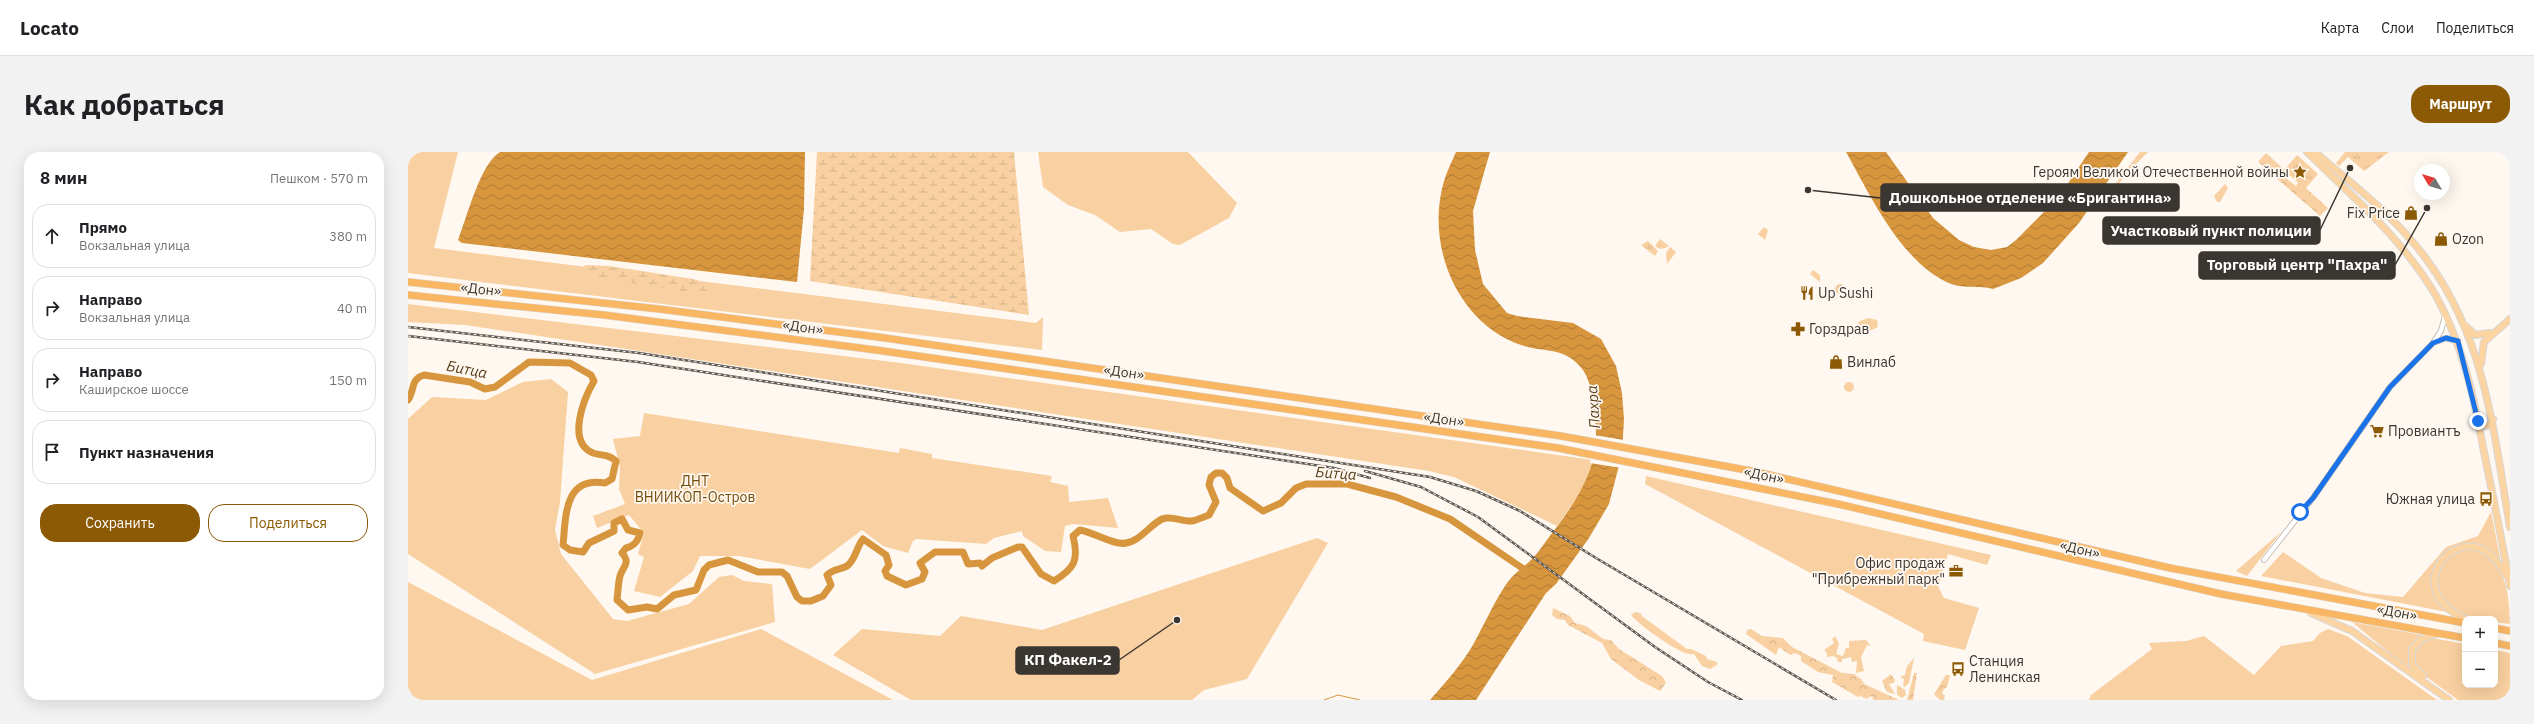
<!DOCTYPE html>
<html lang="ru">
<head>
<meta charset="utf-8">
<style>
  body { margin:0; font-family:"IBM Plex Sans",sans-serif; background:#f2f2f2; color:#202124 }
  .controls { position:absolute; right:12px; bottom:12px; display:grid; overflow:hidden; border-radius:8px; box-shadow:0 4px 16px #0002 }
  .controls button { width:36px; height:36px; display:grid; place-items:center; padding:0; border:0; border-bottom:1px solid #e0e0e0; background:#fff; color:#202124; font:20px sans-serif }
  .compass { position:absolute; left:2006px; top:12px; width:36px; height:36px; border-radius:50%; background:#fff; box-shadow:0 4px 16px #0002; rotate:308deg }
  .stop { position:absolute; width:12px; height:12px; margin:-9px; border:3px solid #1a73e8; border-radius:50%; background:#fff }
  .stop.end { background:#1a73e8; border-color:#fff; box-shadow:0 1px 4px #0008 }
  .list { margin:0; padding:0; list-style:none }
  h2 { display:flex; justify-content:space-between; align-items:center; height:52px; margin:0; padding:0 16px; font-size:17px }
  h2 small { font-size:13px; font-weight:400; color:#757577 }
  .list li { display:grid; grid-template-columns:26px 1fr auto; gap:12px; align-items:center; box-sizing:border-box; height:64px; margin:0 8px 8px; padding:0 8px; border:1px solid #e0e0e0; border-radius:16px }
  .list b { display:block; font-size:15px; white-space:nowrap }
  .list p { margin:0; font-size:13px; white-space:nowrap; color:#757577 }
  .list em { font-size:13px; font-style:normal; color:#757577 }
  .actions { display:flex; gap:8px; padding:12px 16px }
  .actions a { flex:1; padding:9px 0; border:1px solid #8c5a05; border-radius:16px; text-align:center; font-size:14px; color:#8c5a05 }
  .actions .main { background:#8c5a05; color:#fff }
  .icon { flex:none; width:22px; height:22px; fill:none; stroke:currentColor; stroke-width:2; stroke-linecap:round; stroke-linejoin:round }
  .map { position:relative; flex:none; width:2102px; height:548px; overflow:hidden; border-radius:16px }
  header { display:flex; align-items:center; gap:24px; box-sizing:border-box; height:56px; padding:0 20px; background:#fff; border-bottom:1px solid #e0e0e0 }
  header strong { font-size:19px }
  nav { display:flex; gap:22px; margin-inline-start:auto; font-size:14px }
  .intro { display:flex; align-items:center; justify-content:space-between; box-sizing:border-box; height:96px; padding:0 24px }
  h1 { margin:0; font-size:28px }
  .button { padding:10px 18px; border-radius:16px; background:#8c5a05; color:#fff; font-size:14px; font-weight:700 }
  main { display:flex; gap:24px; padding:0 24px }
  aside { flex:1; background:#fff; border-radius:16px; box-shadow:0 4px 16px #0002 }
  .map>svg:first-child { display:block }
  .green { fill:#f8d0a1 }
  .forest { fill:url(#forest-crowns) }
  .wetland { fill:url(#wetland-marsh) }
  .park { fill:url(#park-tufts) }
  .water { fill:url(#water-waves) }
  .pier { fill:#fff8f1 }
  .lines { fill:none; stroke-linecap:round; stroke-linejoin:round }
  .stream { stroke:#d7963e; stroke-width:1 }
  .river { stroke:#d7963e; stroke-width:7 }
  .minor-casing { stroke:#b7ada2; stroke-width:6 }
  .major-casing { stroke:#d8d7d6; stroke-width:8 }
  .highway-casing { stroke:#d8d7d6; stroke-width:8 }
  .minor { stroke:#fff; stroke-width:4.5 }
  .major { stroke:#fbd4a2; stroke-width:6 }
  .highway { stroke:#f9b764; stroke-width:7 }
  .rail-casing { stroke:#5d5853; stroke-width:2.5 }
  .rail { stroke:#fff8f1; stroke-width:1; stroke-dasharray:3; stroke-linecap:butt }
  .route { stroke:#1a73e8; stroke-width:5 }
  .labels { text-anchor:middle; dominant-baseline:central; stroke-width:3.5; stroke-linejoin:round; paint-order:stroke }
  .poi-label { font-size:14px; fill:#3a3631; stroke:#fff8f1; text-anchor:start }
  .street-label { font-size:14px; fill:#3a3631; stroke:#fff8f1 }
  .park-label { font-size:14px; fill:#764b05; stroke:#fff8f1 }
  .water-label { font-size:15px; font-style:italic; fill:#593e1a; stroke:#fff8f1 }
  .leader { fill:none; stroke:#3a3631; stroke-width:1.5 }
  .callout-dot { fill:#3a3631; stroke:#fff8f1; stroke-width:1.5 }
  .callout { fill:#3a3631; stroke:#3a3631; stroke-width:1.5 }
  .callout-label { font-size:15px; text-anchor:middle; font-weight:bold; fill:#fff }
</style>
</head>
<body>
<header>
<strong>Locato</strong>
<nav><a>Карта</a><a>Слои</a><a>Поделиться</a></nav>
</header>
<div class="intro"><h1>Как добраться</h1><a class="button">Маршрут</a></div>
<main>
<aside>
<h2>8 мин<small>Пешком · 570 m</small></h2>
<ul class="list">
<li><svg class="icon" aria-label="ahead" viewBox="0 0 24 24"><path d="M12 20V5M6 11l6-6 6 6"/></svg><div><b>Прямо</b><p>Вокзальная улица</p></div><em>380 m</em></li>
<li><svg class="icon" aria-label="right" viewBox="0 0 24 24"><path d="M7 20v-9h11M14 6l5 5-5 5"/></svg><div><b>Направо</b><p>Вокзальная улица</p></div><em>40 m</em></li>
<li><svg class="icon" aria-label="right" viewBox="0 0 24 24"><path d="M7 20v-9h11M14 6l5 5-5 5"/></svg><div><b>Направо</b><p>Каширское шоссе</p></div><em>150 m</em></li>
<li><svg class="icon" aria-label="arrive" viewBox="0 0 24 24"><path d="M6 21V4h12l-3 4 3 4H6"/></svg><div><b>Пункт назначения</b></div></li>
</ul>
<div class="actions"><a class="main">Сохранить</a><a>Поделиться</a></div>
</aside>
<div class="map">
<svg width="2102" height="548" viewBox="0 0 2102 548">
  <defs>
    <pattern id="forest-crowns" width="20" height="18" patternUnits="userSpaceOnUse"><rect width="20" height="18" fill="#f8d0a1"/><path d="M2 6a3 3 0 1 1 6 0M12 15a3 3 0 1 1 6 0" fill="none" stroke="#d5b38b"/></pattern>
    <pattern id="wetland-marsh" width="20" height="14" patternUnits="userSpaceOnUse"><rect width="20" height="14" fill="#f8d0a1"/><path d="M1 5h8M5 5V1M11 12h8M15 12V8" fill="none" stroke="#d5b38b"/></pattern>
    <pattern id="park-tufts" width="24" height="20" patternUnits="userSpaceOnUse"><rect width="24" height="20" fill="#f8d0a1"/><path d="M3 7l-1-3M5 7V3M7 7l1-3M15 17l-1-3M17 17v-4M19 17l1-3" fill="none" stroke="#d5b38b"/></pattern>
    <pattern id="water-waves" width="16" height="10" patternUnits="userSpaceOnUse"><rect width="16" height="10" fill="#d7963e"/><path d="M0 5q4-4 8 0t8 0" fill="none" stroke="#af7b35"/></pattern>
  </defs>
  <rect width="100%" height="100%" fill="#fff8f1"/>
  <path class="green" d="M0,0H50L26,96L628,171L635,165L634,198L0,121Z
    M630,0H780L829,51L821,66L772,93L765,92L743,77L712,80L687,63L660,53L635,35Z
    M0,152L493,211L1185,308L1178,332L1149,374L1046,325L1021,319L192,193L57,173L0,170Z
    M143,227L160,240L152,350L147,378L153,402L205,467L219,469L281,452L311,425L324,423L336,429L364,432L367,470L187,522L0,402V267L24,245L78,248L115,230Z
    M236,261L491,301L492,296L524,302V306L644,324L642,330L660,334L661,350L700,346L710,376L665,372L657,374L653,400L637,399L615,384L614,379L586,386L578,392L508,387L505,389L500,401L475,394L454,378L402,417L331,404H292L285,419L252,445L226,439L236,405L230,402L236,381L221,363L189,376L185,364L217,352L211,337L212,315L205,287L232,284Z
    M1238,324L1583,403L1579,413L1540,402L1530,434L1536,446L1571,456L1557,498L1515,489L1516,482L1237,332Z
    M2083,360L2093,410L2083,401L2056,393C2027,415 2008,426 2039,460L1853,424L1875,400L1913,426L1957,441L1995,445L2038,395L2070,384Z
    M1873,380L1839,424L1828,419Z
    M909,386L920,391L839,527L796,538L784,548H503L425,503L454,477L532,484L553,464L634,478Z
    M2057,397C2096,397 2102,441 2102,472L2087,470V467C2056,467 2051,464 2030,443C2029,417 2031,407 2057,397Z
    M0,430L184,528L353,477L485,548H0Z
    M1227,460L1232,461L1235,465L1279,497H1283L1298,504L1299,507L1309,510V513L1302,517L1294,514L1286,502C1275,506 1230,472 1223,463Z
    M1944,470L2015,483C2001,493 1998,500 2002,518Z
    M1920,477L1939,484L2029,548H1681L1683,543L1744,497L1741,491L1778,489L1796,484L1846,523L1873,494L1905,489L1912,481Z
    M1427,484L1431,492L1428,502L1435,504L1438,496H1441V489L1458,488L1463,494L1459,493L1453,505L1456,519L1448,521L1449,509L1444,510L1443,505L1434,507V510H1430L1429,506L1425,504L1419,505V501L1416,498L1426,491L1424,487Z
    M2024,486L2057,492V533H2087V498L2102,501V548H2050L2013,521L2009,517L2005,501L2012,490Z"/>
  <path class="forest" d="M1732,0H1740L1717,23L1697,53L1693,51Z
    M1858,1L1882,23L1879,27L1888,34L1891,30L1920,56L1912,64L1850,10Z
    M1817,32L1820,36L1812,50H1809L1806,44Z
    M1145,456L1162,464L1167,471L1178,474L1195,487L1203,488L1211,497L1254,524L1258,531L1252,539L1231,528L1203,507L1194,491L1160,473L1157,468L1149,467L1144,463Z
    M1343,477L1354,484L1375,486L1384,495L1434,521L1446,522L1454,528L1456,532L1491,548H1466L1463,544L1459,547L1452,544L1450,545L1424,530L1425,523L1410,520L1393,509V504L1387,501L1382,503L1371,495L1368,503L1338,482L1339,478Z
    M1506,506L1501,531L1497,535L1495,533L1496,527L1492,525L1497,523L1499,514Z
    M1506,521H1509L1505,548H1499Z
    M1483,522L1487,528L1486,531L1481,532L1487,542L1479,540L1474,529Z
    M1538,523H1542L1539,535L1535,538L1534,542L1537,543L1536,548H1532L1526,542Z
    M1489,533L1497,538L1498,543L1494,546L1489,543Z"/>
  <path class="wetland" d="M409,0H606L621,163L402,129Z
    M177,113L201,114L285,127L308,134L307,140H276L263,135L251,136L192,125L175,118Z"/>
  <path class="park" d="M1937,0H1981L1956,19L1940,5L1931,14L1928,11Z
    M1889,3L1910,22L1897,37L1876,18Z
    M1356,75L1360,78L1357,88L1350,82Z
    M1252,87L1261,94C1256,97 1252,98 1247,94Z
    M1240,89L1250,99L1247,104L1233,93Z
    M1262,95L1268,100L1259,112L1258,101Z
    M1405,118L1412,123V130L1402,122Z
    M1427 137a5 5 0 1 1 10 0a5 5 0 1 1-10 0Z
    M1460,166L1469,168L1470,175L1459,180L1452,178L1450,170Z
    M1436 235a5 5 0 1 1 10 0a5 5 0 1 1-10 0Z"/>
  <path class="water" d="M92,0H397L396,57L389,130L54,91L50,88C59,65 72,12 92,0Z
    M1048,0H1082L1065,59L1067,98L1075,132L1099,161L1109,164L1165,171L1193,187L1208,214L1214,241L1216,267L1214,302L1201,352L1181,386L1148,432L1138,441L1068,548H1022C1037,531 1055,511 1066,491C1077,471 1086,450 1099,431C1106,421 1116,415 1124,407C1132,399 1138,388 1145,380C1171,345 1193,313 1187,268C1184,251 1185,233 1175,218C1157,194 1137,201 1113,193C1049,171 1017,93 1036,29C1039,19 1044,9 1048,0Z
    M1438,0H1478L1525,66L1551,88L1566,95L1583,98L1599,95L1608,88L1651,45L1681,0H1720L1671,71L1635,111L1613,126L1585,137C1571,133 1557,137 1543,132C1494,112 1462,43 1438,0Z"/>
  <path class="pier" d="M1186,283L1216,288L1213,316L1182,311Z"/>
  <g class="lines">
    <path class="stream" d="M916,548L930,543L952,548"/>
    <path class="river" d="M0,248C7,238 2,227 16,223L62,230L77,237L87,235L121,210L162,211L183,223L186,229C176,246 158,290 185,301C194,304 201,302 208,309L204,327L197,331C156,324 158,364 155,393L162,398L175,400L181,391L206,379V371L214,367L220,378L232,381C230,390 226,394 218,396L214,401C223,411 215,414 212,424C210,432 210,440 209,448L220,458L239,455L249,457L266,443L288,438L296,418L301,413L320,408L350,420H374L379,424L389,445L394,449H403L415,444L423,433L419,423C425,417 431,418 439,414C447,409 449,394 455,387L478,403L481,413L477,419L479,424L498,433L514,427L517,420L512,411L527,400H555L560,412L572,411L574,414L584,406L610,395H614L633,422L646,429C667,416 671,408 665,384L672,378C685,380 707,394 718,391C732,389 742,373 754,367C763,363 774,370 784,369C789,368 796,365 801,363L808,350L801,333L803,325L808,321H814L819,326L822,336L855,359L873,351L888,336L898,332H939L988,345L1042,367L1120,420"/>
    <defs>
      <path id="minor" d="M2025,191L2038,186L2050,189
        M1856,408L1905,346L1982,235L2025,191L2033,179L2037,164"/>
      <path id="major" d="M1899,0C1945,45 1995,87 2028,144C2055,193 2066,246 2076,300C2085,344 2094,389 2102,434
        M1907,0C1939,28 1975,55 2003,88C2076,171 2084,271 2102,375
        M2059,175L2067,183L2082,181
        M2073,212L2076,190L2102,167
        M2070,269L2079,274L2083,272L2085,267
        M1903,461L1944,479L2041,548
        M2057,467C1997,440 2038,381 2074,397C2085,403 2092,413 2099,424
        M2015,524L2004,513V497L2013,487L2029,482"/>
      <path id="highway" d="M0,130L251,157L470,185L1153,284L1349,320L1762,416L2057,471
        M0,143L196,163L468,198L1150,296L1430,352L1813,442L2057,486
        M2087,476L2102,479
        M2087,491L2102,494"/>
    </defs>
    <use href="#minor" class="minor-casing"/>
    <use href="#major" class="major-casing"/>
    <use href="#highway" class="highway-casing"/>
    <use href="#minor" class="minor"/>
    <use href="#major" class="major"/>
    <use href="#highway" class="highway"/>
    <defs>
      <path id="rail" d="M0,175L231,201L1022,325L1068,339L1112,359L1188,406L1428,548
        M0,184L230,210L926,316L962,326
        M957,319L1013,335L1070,365L1247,495L1300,530L1334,548"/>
    </defs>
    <use href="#rail" class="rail-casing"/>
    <use href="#rail" class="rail"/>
  </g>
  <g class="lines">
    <path class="route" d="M1892,360L1905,346L1982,235L2025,191L2038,186L2050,189L2070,269"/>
  </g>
  <defs>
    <symbol id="sight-bare" viewBox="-9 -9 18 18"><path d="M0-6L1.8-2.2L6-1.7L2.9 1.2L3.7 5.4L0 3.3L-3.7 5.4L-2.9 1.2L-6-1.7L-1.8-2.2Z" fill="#8c5a05" stroke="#fff8f1" stroke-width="2.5" paint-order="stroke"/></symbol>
    <symbol id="shop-bare" viewBox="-9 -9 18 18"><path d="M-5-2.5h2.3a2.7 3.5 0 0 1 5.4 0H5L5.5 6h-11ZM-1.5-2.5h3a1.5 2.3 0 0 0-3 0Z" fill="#8c5a05" stroke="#fff8f1" stroke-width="2.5" paint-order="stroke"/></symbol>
    <symbol id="restaurant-bare" viewBox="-9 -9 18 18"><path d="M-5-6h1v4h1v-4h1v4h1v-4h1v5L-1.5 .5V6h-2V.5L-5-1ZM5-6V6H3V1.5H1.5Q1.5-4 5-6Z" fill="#8c5a05" stroke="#fff8f1" stroke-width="2.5" paint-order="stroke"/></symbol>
    <symbol id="pharmacy-bare" viewBox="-9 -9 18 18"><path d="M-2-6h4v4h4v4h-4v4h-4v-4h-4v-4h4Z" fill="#8c5a05" stroke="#fff8f1" stroke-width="2.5" paint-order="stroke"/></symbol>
    <symbol id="supermarket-bare" viewBox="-9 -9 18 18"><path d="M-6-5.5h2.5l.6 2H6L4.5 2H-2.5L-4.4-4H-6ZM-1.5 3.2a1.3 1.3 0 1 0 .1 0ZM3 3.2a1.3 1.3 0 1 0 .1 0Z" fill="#8c5a05" stroke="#fff8f1" stroke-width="2.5" paint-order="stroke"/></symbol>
    <symbol id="bus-bare" viewBox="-9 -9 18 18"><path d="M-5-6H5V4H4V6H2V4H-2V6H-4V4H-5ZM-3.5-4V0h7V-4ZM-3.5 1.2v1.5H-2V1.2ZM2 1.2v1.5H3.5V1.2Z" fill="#8c5a05" stroke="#fff8f1" stroke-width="2.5" paint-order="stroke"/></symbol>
    <symbol id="office-bare" viewBox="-9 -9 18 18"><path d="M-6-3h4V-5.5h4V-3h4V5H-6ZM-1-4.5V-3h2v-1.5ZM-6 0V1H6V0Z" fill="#8c5a05" stroke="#fff8f1" stroke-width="2.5" paint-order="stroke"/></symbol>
  </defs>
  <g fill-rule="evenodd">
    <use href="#sight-bare" x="1882" y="10" width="20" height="20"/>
    <use href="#shop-bare" x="1993" y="51" width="20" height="20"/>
    <use href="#shop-bare" x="2023" y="77" width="20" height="20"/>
    <use href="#restaurant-bare" x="1389" y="131" width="20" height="20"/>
    <use href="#pharmacy-bare" x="1380" y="167" width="20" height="20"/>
    <use href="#shop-bare" x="1418" y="200" width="20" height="20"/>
    <use href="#supermarket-bare" x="1959" y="269" width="20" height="20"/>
    <use href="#bus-bare" x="2068" y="337" width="20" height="20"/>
    <use href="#office-bare" x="1538" y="409" width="20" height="20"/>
    <use href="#bus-bare" x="1540" y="507" width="20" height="20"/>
  </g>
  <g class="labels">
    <g class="poi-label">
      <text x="1881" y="20" text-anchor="end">Героям Великой Отечественной войны</text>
      <text x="1992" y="61" text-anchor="end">Fix Price</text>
      <text x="2044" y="87">Ozon</text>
      <text x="1410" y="141">Up Sushi</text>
      <text x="1401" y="177">Горздрав</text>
      <text x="1439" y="210">Винлаб</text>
      <text x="1980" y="279">Провиантъ</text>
      <text x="2067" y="347" text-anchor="end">Южная улица</text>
      <text x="1537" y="411" text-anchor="end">Офис продаж<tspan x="1537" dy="16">"Прибрежный парк"</tspan></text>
      <text x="1561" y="509">Станция<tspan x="1561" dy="16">Ленинская</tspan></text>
    </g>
    <g class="street-label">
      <text transform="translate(73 137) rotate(6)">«Дон»</text>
      <text transform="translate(395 175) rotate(8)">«Дон»</text>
      <text transform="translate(716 220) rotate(8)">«Дон»</text>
      <text transform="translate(1036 267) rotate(8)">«Дон»</text>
      <text transform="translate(1356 323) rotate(12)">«Дон»</text>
      <text transform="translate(1672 397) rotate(13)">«Дон»</text>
      <text transform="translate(1989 460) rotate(10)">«Дон»</text>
    </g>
    <g class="park-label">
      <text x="287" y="329">ДНТ<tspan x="287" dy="16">ВНИИКОП-Остров</tspan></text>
    </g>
    <g class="water-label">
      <text transform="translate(59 217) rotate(11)">Битца</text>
      <text transform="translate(1185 255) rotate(-94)">Пахра</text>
      <text transform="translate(928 321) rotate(4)">Битца</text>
    </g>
  </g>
  <path class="leader" d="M1400 38L1473 46M1942 16L1912 78M2019 56L1987 113M769 468L711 508"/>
  <g class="callout-dot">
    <circle cx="1400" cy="38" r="4"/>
    <circle cx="1942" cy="16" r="4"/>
    <circle cx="2019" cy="56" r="4"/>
    <circle cx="769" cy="468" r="4"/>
  </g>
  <g class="callout">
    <rect x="1473" y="32" width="298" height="27" rx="4"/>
    <rect x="1695" y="65" width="217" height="27" rx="4"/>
    <rect x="1791" y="100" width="196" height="27" rx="4"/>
    <rect x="608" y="495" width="103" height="27" rx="4"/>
  </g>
  <g class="callout-label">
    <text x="1622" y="51">Дошкольное отделение «Бригантина»</text>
    <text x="1803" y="84">Участковый пункт полиции</text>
    <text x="1889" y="118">Торговый центр "Пахра"</text>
    <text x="660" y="513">КП Факел-2</text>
  </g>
</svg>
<div class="controls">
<button>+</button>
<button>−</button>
</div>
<svg class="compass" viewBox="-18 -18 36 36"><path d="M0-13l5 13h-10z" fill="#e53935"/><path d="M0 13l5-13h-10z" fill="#757577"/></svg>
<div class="stop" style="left:1892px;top:360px"></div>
<div class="stop end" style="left:2070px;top:269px"></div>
</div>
</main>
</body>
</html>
